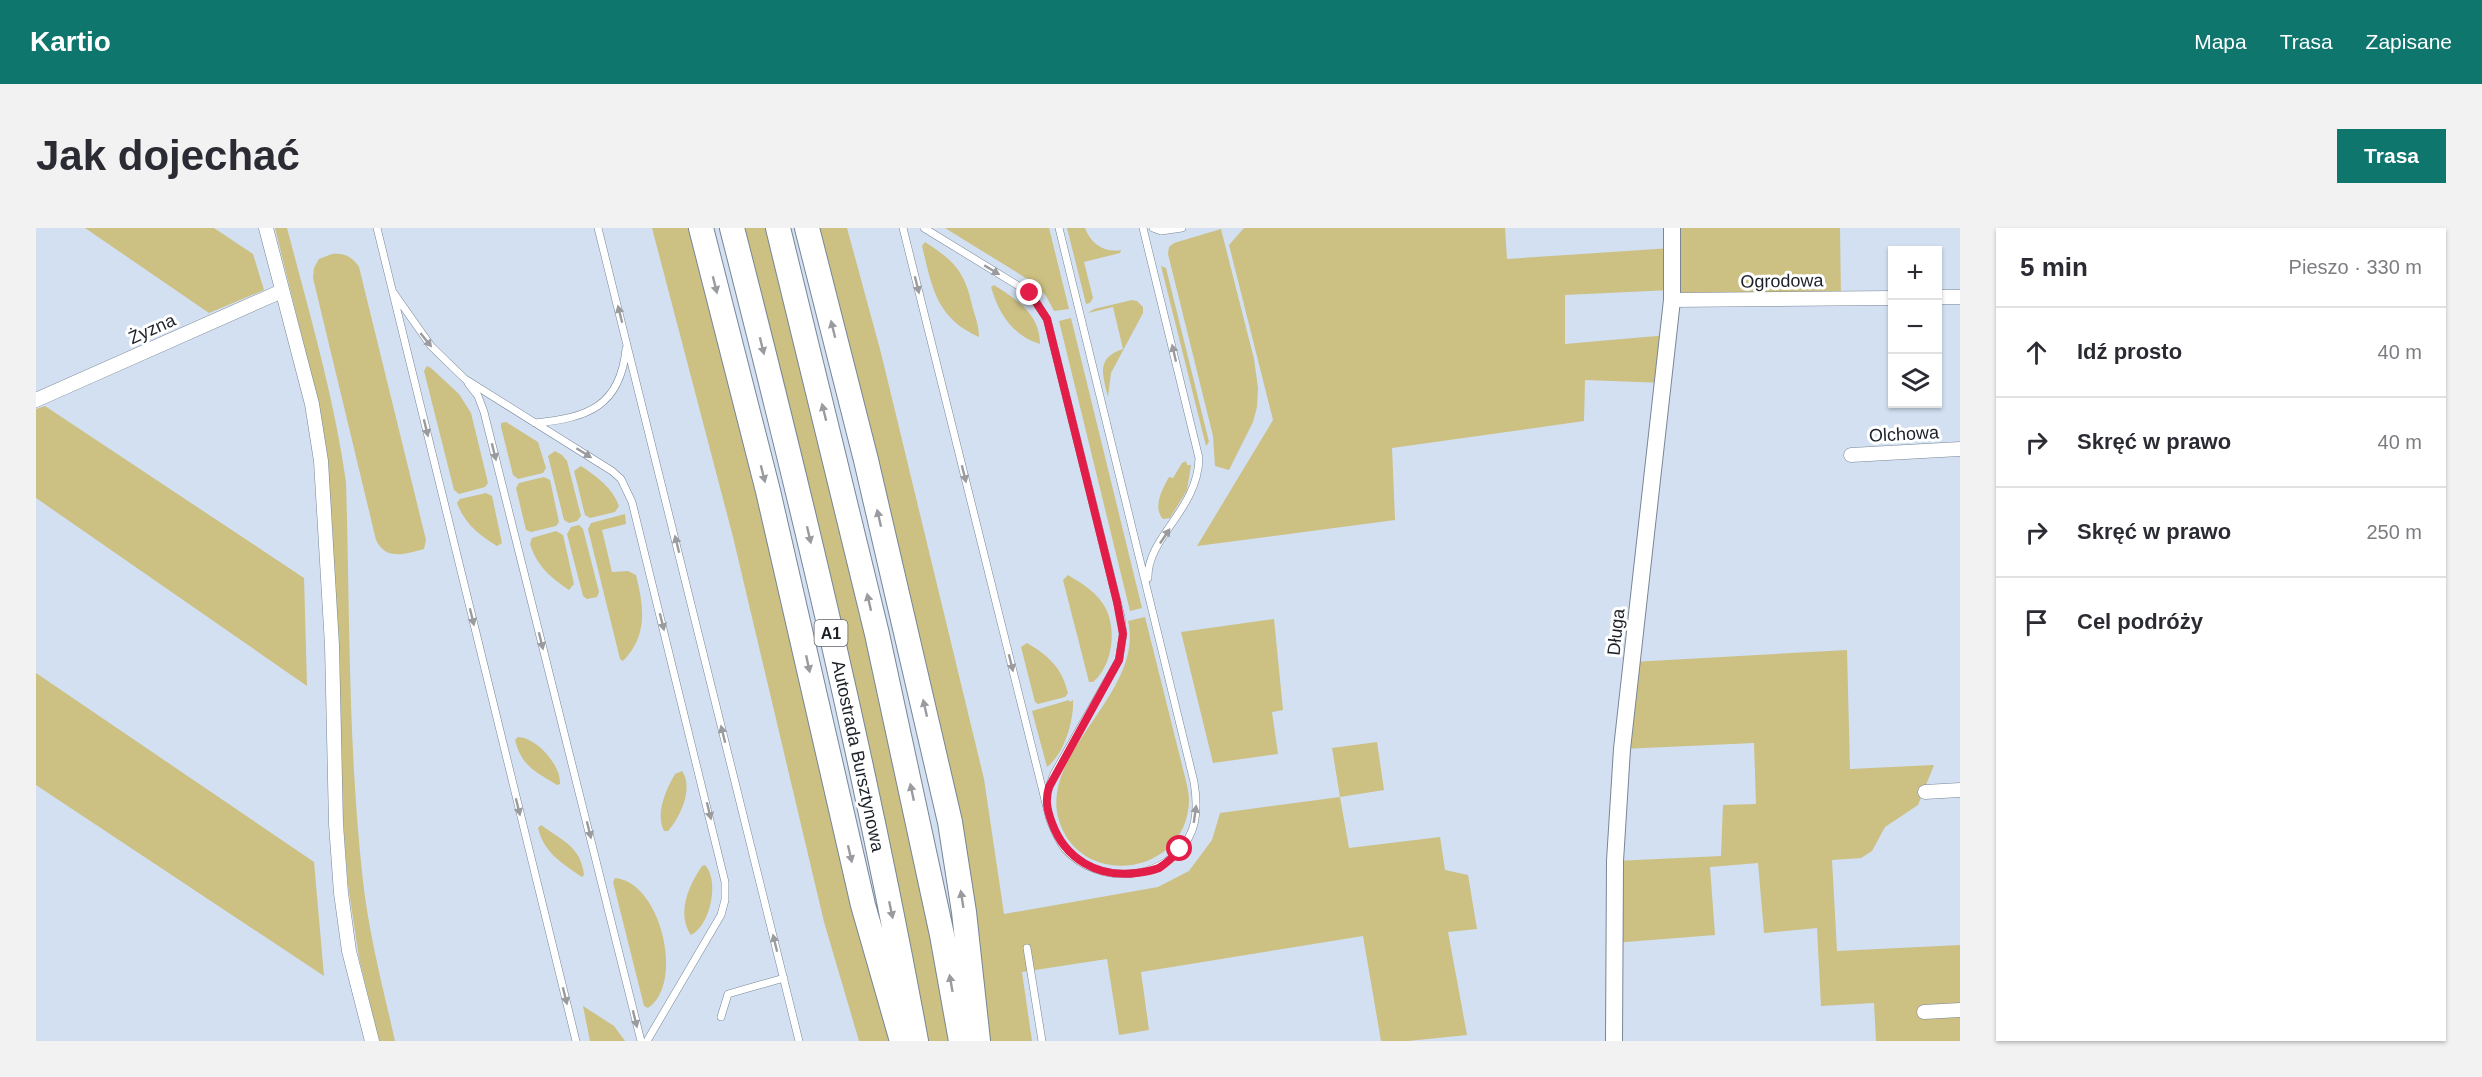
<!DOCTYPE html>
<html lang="pl">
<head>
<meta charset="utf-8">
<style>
  body { margin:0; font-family:Arial,sans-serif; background:#f2f2f3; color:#2b2b33 }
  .controls { position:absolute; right:18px; top:18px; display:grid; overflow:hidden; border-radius:0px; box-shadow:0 2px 4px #0004 }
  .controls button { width:54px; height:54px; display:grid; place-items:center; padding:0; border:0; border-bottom:2px solid #e1e1e2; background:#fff; color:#2b2b33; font:30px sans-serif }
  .stop { position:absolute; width:18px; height:18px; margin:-14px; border:4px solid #e11d48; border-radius:50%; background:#fff }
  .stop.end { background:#e11d48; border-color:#fff; box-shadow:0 2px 6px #0008 }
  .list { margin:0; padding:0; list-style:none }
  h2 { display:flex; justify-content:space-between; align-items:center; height:78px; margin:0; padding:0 24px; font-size:26px }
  h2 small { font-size:20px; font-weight:400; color:#7c7c81 }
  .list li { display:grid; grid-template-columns:39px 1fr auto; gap:18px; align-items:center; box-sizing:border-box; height:90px; padding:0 24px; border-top:2px solid #e1e1e2 }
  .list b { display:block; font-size:22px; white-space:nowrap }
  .list em { font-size:20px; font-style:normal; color:#7c7c81 }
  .icon { flex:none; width:33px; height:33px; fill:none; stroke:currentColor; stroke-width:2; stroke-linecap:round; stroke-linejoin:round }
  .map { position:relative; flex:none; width:1924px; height:813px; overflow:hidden; border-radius:0px }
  header { display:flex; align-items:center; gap:36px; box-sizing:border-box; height:84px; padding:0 30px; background:#0f766e; color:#fff }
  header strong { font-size:28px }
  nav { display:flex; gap:33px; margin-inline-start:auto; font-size:21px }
  .intro { display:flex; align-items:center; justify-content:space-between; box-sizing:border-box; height:144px; padding:0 36px }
  h1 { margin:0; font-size:42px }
  .button { padding:15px 27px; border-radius:0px; background:#0f766e; color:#fff; font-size:21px; font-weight:700 }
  main { display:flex; gap:36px; padding:0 36px }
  aside { flex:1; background:#fff; border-radius:0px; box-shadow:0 2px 4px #0004 }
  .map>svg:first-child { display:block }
  .green { fill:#ccc082 }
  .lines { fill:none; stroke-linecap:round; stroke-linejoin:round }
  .service-casing { stroke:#788696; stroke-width:8 }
  .minor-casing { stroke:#788696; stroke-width:15 }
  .tertiary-casing { stroke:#788696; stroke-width:18 }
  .motorway-casing { stroke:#788696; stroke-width:26 }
  .service { stroke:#fff; stroke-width:7 }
  .minor { stroke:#fff; stroke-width:14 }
  .tertiary { stroke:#fff; stroke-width:16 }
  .motorway { stroke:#fff; stroke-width:24 }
  .oneway { fill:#999b9e }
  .route { stroke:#e11d48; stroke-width:8 }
  .labels { text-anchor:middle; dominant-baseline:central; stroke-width:6; stroke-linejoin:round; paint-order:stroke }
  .shield { fill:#fff; stroke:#606468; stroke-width:1.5 }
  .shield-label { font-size:16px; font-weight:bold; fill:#1c2128 }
  .street-label { font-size:18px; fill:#1c2128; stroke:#fff }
</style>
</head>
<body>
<header>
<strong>Kartio</strong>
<nav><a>Mapa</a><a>Trasa</a><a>Zapisane</a></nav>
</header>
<div class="intro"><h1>Jak dojechać</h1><a class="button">Trasa</a></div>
<main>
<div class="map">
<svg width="1924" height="813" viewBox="0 0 1924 813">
  <rect width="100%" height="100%" fill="#d2e0f2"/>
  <path class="green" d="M49,0H178L217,26L228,62L173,85Z
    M239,0H251C273,84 298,168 310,254C314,387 312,521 327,653C333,707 347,760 359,813H343L323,730L312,657L307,592L296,294L290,223L279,162Z
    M616,0H657L859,813H823L788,694L697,309Z
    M706,0H731L849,485L916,813H890Z
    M780,0H811L845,125L948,551L968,686L1122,659L1153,643L1176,612L1184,585L1304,569L1296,520L1341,514L1348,562L1304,569L1313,620L1404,609L1409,642L1432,647L1441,701L1412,704L1431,807L1372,813H1345L1327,708L1105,744L1113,802L1083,807L1071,731L986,744L996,813H950Z
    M909,0H1013L1033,81L1018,83L1010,68L998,55Z
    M1031,0H1049C1055,16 1068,25 1085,22L1084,25L1048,34L1057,70L1054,75L1050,76Z
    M1208,0H1469L1471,31L1635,20L1636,0H1804L1805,70L1636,72L1635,62L1529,67V116L1632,107L1628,155L1549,152L1548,193L1356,220L1359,292L1161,318L1237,192L1193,17Z
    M1185,1L1218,131L1222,160L1221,179L1217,194L1193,242L1179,238L1177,208L1132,26L1133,19L1138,15Z
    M889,14C920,34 929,44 937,81C940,90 943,100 943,109C900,90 896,59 886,18Z
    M296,26C308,25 316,28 323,39L390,312L388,321C369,326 350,333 340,312L277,50L278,40L283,31Z
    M1125,38L1130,40L1173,214L1170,218Z
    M958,57C980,71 1004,86 1004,116C976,107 963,86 955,59Z
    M1096,72L1101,73L1107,79V85L1075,145L1072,169C1067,147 1059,130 1087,121L1077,79L1052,85L1058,81Z
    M1035,90L1106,380L1094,383L1023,93Z
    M391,138L395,140L423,166L435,185L452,255L449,259L423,266L418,262L388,143Z
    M9,178L268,350L271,458L0,270V181Z
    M470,194L502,214L510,240L507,245L482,251L477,247L465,199V195Z
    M519,223L526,227L531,233L545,288L541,293L533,295L528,292L512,228Z
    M1150,233L1151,237H1155L1151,262L1134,290L1127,291C1116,279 1127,260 1133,249L1137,250L1146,235Z
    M545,238C561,249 576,259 583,278L579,284L554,290L549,287L538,243Z
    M508,249L514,252L523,294L520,298L495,304L490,302L480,260L483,255Z
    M450,265L456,268L466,315L461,318C442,306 429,296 421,275L424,271Z
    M589,286L590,296L566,302L576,344L592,343L600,347C608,379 612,408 587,433L584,431L552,301L555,295Z
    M543,297L547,301L563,364L561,369L551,371L547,368L531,306L535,299Z
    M520,303L527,307L538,356L533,362C514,349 501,338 494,316L496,310Z
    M1032,347C1047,356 1062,365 1070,381C1081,403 1076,438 1057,454H1053L1027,352Z
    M1109,389L1148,545C1150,554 1153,563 1153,572C1152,649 1041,663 1022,589C1006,522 1109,463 1092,393Z
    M1238,391L1247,482L1236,484L1242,526L1177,535L1145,404Z
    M991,415C1013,428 1026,440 1032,465L1029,469L1002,476L999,474L985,419Z
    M1811,422L1814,541L1898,537L1882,577L1849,599L1836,623L1825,630L1796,632L1801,723L1924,717V813H1840L1838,775L1785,778L1781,700L1728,705L1722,635L1674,639L1679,707L1577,715L1579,633L1685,628L1687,577L1720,576L1718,515L1586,521L1596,434Z
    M0,445L278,634L288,748L0,557Z
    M1033,472L1034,474L1037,472C1038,493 1028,526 1011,539L996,483Z
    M482,509C501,510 525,537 524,556L521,557C499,543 486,539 479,512Z
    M646,543C658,560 644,590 632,603H628C619,585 630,562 639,546Z
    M505,597C525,612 545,618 548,647L546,649C526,635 508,625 502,600Z
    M669,637C684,653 674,698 655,707C640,685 653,657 666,638Z
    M579,650C625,654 649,755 612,780L608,778L577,654Z
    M547,778L578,798L589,813H554Z"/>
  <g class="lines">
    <defs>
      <path id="service" d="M341,0L540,813
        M562,0L763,813
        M867,0L1014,592C1018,602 1022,612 1029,621C1062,658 1129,654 1153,609C1162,593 1161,572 1158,554L1023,0
        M888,0L994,65L1011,91L1085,389L1087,406L1083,432L1018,546L1009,570
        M1107,0L1163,230C1162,282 1111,309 1112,350
        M1117,0L1125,3L1146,0
        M357,64L395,118L429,151L576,243L585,251L596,274L689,654V672L685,687L611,813
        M432,155L442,168L448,184L605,813
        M499,195C551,190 584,179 590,121
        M991,720L1006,813
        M685,789L692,766L748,750"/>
      <path id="minor" d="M230,0L276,176L285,233L296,417L300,596L305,665L313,723L336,813
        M1902,69H1924
        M1636,72L1856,70
        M0,172L246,63
        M1815,227L1924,221
        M1889,564L1924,562
        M1888,784L1924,782"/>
      <path id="tertiary" d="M1578,813L1579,633L1586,521L1636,72V0"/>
      <path id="motorway" d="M665,0L732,263L827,677L866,813
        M696,0C765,269 830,540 880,813
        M742,0L841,406L906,707L925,813
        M771,0L830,232L914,594L928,684L942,813"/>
    </defs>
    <use href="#service" class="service-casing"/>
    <use href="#minor" class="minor-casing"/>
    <use href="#tertiary" class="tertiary-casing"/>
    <use href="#motorway" class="motorway-casing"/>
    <use href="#service" class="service"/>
    <use href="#minor" class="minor"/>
    <use href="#tertiary" class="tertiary"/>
    <use href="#motorway" class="motorway"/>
  </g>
  <defs><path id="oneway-solid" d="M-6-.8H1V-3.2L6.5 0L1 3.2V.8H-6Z" transform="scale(1.5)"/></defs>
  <g class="oneway">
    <use href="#oneway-solid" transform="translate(956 42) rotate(31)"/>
    <use href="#oneway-solid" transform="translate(679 57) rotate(76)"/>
    <use href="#oneway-solid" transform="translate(881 57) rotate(76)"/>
    <use href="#oneway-solid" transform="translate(584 86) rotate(-104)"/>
    <use href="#oneway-solid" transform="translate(797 101) rotate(-104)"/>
    <use href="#oneway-solid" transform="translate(390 112) rotate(51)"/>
    <use href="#oneway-solid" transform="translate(726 118) rotate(76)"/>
    <use href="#oneway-solid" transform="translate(1138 125) rotate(-103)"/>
    <use href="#oneway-solid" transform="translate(788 184) rotate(-104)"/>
    <use href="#oneway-solid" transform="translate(390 200) rotate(76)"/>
    <use href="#oneway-solid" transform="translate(458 224) rotate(76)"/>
    <use href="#oneway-solid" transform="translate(548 225) rotate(32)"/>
    <use href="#oneway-solid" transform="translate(727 246) rotate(76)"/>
    <use href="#oneway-solid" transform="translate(928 246) rotate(76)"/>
    <use href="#oneway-solid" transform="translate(843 290) rotate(-103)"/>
    <use href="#oneway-solid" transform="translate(773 307) rotate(77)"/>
    <use href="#oneway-solid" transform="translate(1129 308) rotate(-56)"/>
    <use href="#oneway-solid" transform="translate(641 316) rotate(-104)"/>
    <use href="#oneway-solid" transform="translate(833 374) rotate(-103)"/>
    <use href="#oneway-solid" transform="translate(436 389) rotate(76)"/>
    <use href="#oneway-solid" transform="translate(626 394) rotate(76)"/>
    <use href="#oneway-solid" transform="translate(505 413) rotate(76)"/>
    <use href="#oneway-solid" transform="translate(975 435) rotate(76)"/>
    <use href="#oneway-solid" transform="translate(772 436) rotate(78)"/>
    <use href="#oneway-solid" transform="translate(889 480) rotate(-103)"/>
    <use href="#oneway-solid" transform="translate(687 506) rotate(-104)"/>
    <use href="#oneway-solid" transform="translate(876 564) rotate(-102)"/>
    <use href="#oneway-solid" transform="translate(482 579) rotate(76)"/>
    <use href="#oneway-solid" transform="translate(673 583) rotate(76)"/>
    <use href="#oneway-solid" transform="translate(1159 586) rotate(-82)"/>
    <use href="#oneway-solid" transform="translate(553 602) rotate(76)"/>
    <use href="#oneway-solid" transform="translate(814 626) rotate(77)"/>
    <use href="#oneway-solid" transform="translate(926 671) rotate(-99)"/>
    <use href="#oneway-solid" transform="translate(855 682) rotate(78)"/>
    <use href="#oneway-solid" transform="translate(739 715) rotate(-104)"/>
    <use href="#oneway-solid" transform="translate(915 755) rotate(-100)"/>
    <use href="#oneway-solid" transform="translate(529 768) rotate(76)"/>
    <use href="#oneway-solid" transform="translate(599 791) rotate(76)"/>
  </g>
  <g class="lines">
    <path class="route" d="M994,65L1011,91L1081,374L1087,406L1083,432L1013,559C1009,572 1011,582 1016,595C1029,631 1062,650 1100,645C1108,644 1116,643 1123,640C1131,635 1138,628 1144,621"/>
  </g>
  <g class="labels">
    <rect class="shield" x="778.5" y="392" width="33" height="26" rx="4.5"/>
    <g class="shield-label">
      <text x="795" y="405">A1</text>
    </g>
    <g class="street-label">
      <text transform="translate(1746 53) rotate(-1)">Ogrodowa</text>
      <text transform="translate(116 101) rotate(-24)">Żyzna</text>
      <text transform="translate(1868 206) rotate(-3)">Olchowa</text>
      <text transform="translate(1580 404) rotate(-84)">Długa</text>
      <text transform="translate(822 528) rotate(78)">Autostrada Bursztynowa</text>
    </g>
  </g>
</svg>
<div class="controls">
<button>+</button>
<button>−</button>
<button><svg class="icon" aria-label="layers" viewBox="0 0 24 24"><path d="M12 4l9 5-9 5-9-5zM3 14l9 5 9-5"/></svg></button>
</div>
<div class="stop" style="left:1144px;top:621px"></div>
<div class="stop end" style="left:994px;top:65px"></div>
</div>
<aside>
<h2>5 min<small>Pieszo · 330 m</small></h2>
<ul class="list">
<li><svg class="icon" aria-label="ahead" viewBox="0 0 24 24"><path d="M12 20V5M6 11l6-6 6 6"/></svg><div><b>Idź prosto</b></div><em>40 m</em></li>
<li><svg class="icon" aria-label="right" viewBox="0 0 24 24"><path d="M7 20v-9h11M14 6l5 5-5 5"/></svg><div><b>Skręć w prawo</b></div><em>40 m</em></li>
<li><svg class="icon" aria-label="right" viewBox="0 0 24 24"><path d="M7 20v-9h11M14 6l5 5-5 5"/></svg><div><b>Skręć w prawo</b></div><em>250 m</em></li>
<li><svg class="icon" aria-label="arrive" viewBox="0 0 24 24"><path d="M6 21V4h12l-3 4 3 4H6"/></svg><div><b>Cel podróży</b></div></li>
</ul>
</aside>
</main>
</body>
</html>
